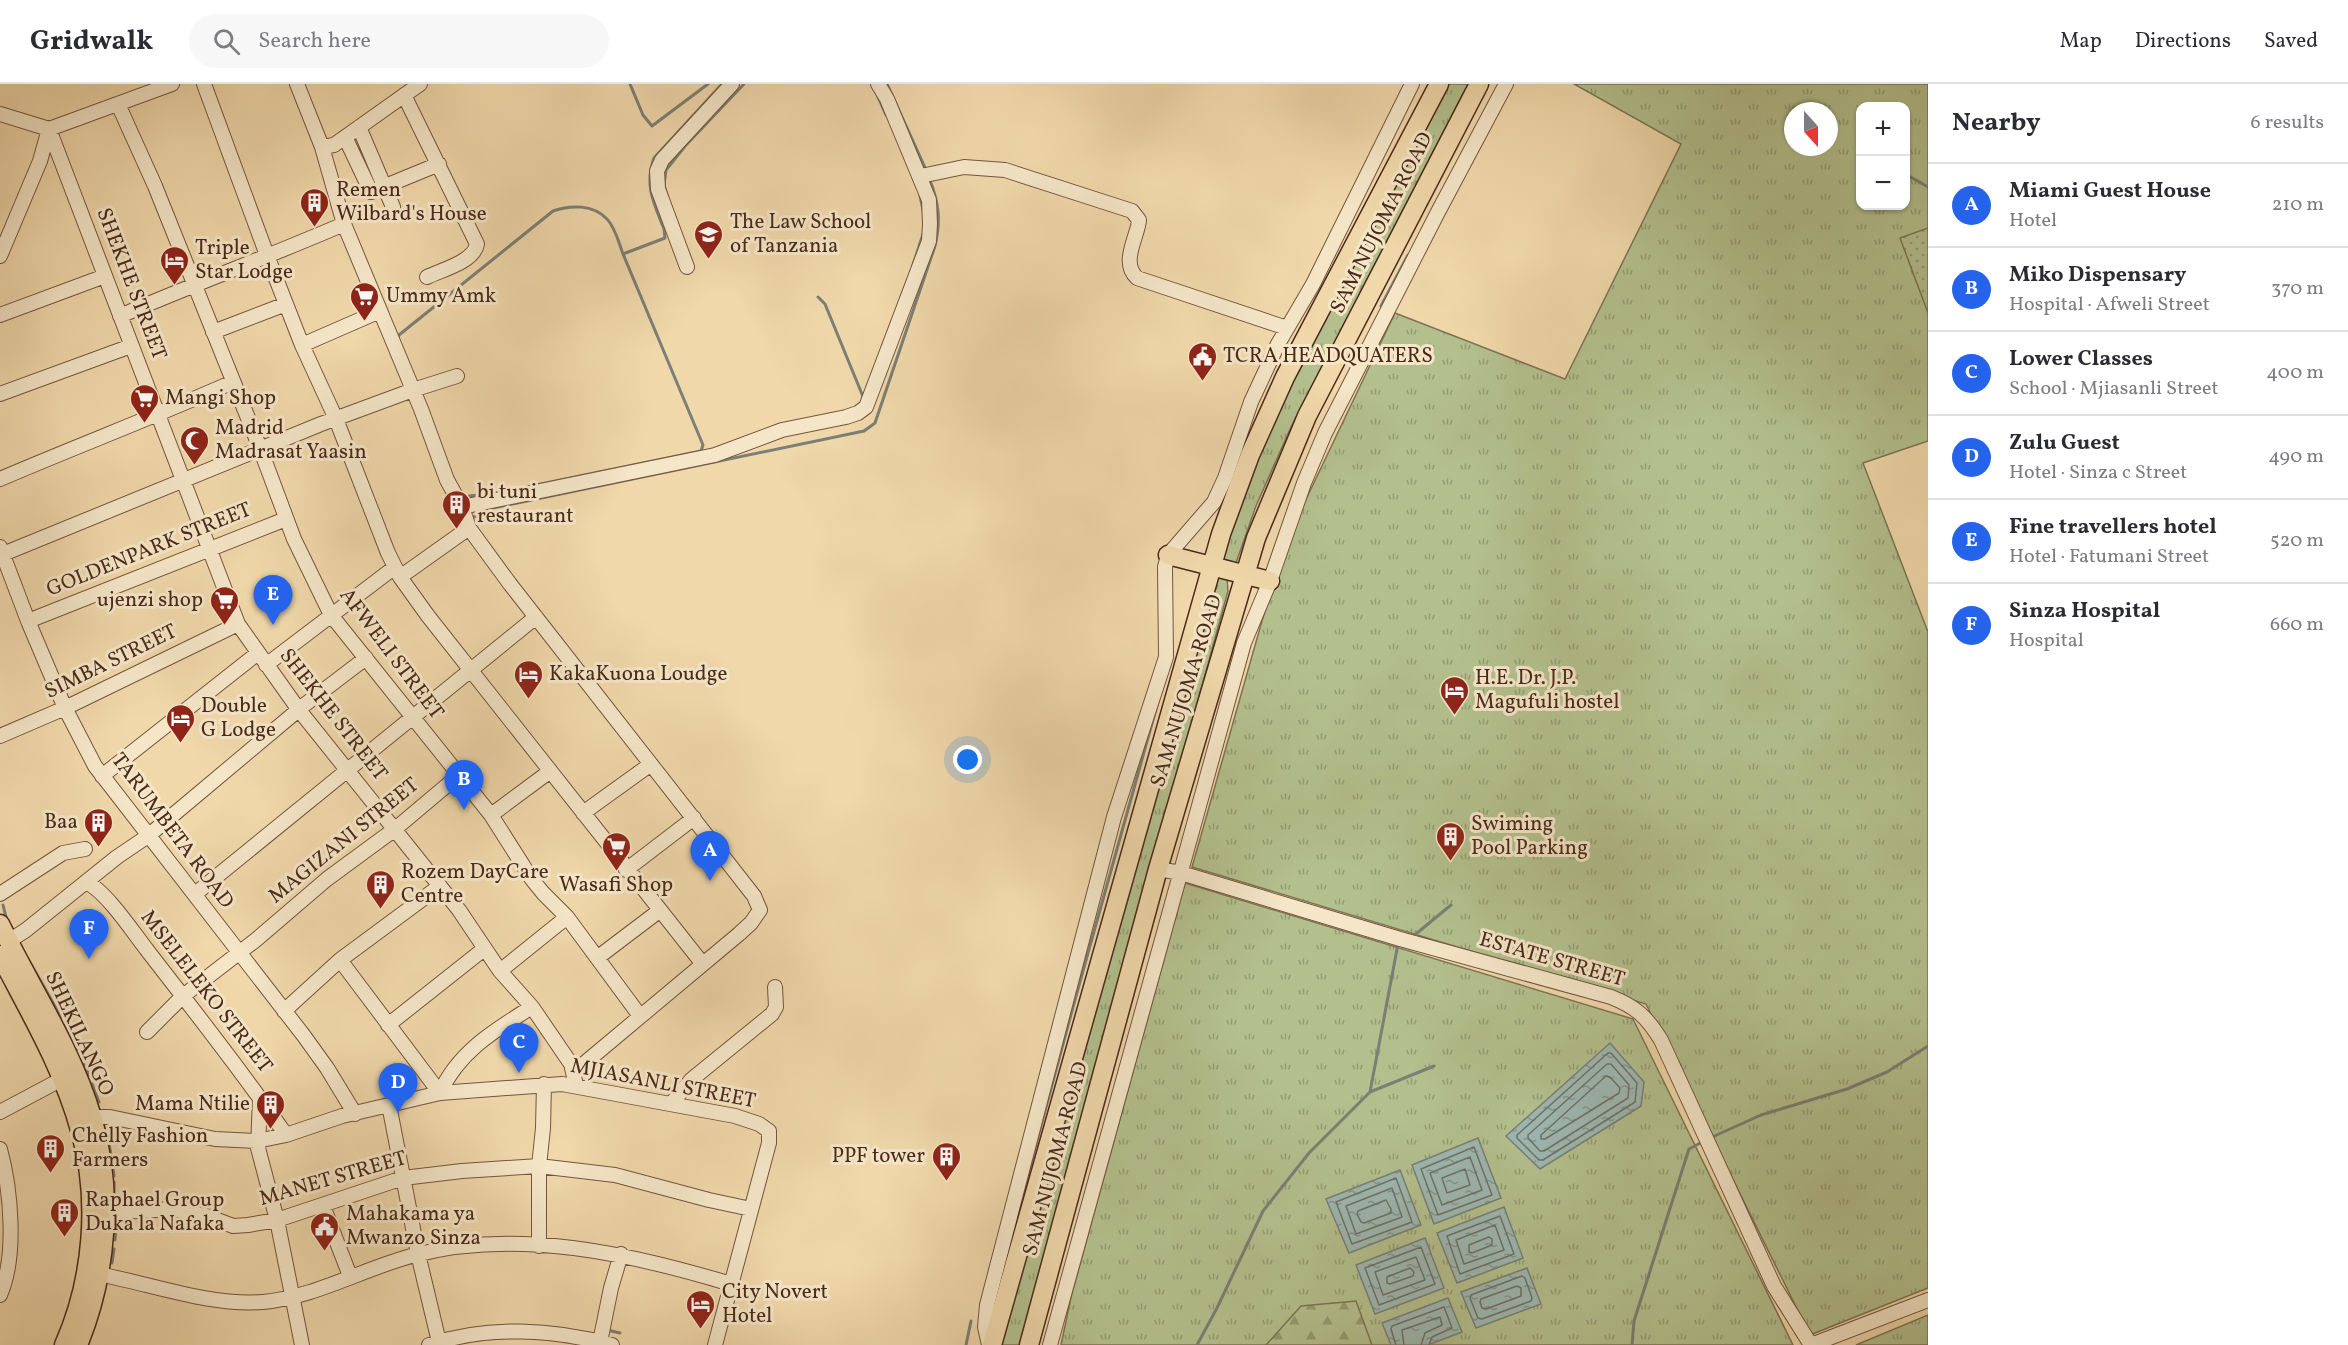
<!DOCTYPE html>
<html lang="en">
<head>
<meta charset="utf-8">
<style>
  body { margin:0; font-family:Vollkorn,serif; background:#f7f7f7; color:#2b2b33 }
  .controls { position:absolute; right:18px; top:18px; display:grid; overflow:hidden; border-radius:12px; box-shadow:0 2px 4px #0004 }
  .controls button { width:54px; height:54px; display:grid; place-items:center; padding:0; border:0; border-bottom:2px solid #e1e1e2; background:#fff; color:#2b2b33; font:30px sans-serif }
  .compass { position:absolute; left:1784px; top:18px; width:54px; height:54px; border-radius:50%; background:#fff; box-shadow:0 2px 4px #0004; rotate:159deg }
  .you { position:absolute; left:968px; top:676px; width:21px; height:21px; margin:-15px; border:4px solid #fff; border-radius:50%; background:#1a73e8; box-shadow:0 0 0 9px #1a73e833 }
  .badge { display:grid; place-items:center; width:39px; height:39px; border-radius:50%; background:#2563eb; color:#fff; font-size:20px; font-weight:700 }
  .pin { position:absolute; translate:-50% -50px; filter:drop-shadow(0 2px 3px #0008) }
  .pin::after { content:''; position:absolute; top:32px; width:21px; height:18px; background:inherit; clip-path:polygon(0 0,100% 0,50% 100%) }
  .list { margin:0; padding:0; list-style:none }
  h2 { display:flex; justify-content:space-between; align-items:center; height:78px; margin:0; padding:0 24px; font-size:26px }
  h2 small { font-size:20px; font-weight:400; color:#7c7c81 }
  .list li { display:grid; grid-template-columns:39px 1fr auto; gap:18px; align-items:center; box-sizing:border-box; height:84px; padding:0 24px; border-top:2px solid #e1e1e2 }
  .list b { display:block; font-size:22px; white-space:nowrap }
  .list p { margin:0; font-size:20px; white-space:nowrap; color:#7c7c81 }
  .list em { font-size:20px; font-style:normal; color:#7c7c81 }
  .icon { flex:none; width:33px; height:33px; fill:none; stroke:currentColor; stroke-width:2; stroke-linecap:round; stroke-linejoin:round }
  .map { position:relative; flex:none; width:1928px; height:1261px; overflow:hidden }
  header { display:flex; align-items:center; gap:36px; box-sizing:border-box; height:84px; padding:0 30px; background:#fff; border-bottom:2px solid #e1e1e2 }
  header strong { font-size:28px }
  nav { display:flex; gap:33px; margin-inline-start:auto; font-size:21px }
  .search { width:420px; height:54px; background:#f7f7f7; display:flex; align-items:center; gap:15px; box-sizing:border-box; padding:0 21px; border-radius:33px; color:#7c7c81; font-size:22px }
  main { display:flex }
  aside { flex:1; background:#fff }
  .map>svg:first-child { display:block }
  .grass { fill:url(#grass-tufts); stroke:#7e7454; stroke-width:1.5; fill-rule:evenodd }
  .forest { fill:url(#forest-firs); stroke:#7e7454; stroke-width:1.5 }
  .park { fill:url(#park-dots); stroke:#7e7454; stroke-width:1.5 }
  .water { fill:url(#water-ripples); stroke:#7b7f75; stroke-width:1.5 }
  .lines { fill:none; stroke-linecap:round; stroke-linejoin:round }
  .shore { stroke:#727066; stroke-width:1.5 }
  .stream { stroke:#7b7f75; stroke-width:3 }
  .minor-casing { stroke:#73553e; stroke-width:16 }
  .major-casing { stroke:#49291a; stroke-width:21 }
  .minor { stroke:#f5e6c8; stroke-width:14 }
  .major { stroke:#f0d8ab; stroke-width:18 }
  .labels { text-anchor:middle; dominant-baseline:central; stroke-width:6; stroke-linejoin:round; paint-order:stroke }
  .poi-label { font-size:21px; fill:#49291a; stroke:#f5e6c8; text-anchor:start }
  .street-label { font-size:21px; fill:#49291a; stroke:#f5e6c8 }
</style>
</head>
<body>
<header>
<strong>Gridwalk</strong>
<div class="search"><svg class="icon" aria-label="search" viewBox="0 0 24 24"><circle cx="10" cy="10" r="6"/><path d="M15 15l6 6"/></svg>Search here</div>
<nav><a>Map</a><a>Directions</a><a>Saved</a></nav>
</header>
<main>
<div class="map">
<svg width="1928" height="1261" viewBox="0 0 1928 1261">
  <defs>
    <pattern id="grass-tufts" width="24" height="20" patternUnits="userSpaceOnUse" patternTransform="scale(1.5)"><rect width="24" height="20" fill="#b3c08e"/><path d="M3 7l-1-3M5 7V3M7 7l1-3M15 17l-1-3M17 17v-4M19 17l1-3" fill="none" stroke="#949c73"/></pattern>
    <pattern id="forest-firs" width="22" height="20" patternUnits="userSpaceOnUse" patternTransform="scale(1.5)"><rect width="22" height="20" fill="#b3c08e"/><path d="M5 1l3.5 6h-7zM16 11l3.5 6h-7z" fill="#949c73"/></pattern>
    <pattern id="park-dots" width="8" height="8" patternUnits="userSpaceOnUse" patternTransform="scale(1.5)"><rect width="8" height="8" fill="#b3c08e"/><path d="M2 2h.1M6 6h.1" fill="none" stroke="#949c73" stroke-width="1.8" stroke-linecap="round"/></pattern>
    <pattern id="water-ripples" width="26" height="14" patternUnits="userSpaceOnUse" patternTransform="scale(1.5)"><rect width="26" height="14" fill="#9cb8b2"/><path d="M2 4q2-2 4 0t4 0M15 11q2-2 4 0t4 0" fill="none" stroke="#819690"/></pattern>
  </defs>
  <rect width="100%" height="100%" fill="#f0d8ab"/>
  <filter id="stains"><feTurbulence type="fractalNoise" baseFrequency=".00333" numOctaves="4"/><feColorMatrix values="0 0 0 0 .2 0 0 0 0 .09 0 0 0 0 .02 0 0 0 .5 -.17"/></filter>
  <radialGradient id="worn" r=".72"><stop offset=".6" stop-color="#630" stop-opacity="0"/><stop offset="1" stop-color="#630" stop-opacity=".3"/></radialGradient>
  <path class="grass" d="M1446,0H1468L1291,343L1256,422L1236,479L1219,474L1276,328Z
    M1574,0H1928V357L1863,379L1928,548V1204L1810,1251L1646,920L1192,783L1262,537L1289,451L1395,229L1565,295L1681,60ZM1860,22H1906V122H1860ZM1793,27H1829V63H1793Z
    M1213,489L1227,493L1228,507L1021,1261H998Z
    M1185,799L1633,935L1793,1261H1061L1071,1213Z
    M1928,1231V1261H1856Z"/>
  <path class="forest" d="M1356,1217L1372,1261H1266L1301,1222Z"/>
  <path class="park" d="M1928,144V229L1900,154Z"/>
  <path class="water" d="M1610,959L1644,998L1641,1022L1540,1085L1506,1052Z
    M1478,1054L1501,1114L1434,1140L1412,1081Z
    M1400,1086L1421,1141L1349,1169L1326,1115Z
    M1504,1123L1523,1174L1457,1199L1437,1149Z
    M1425,1154L1444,1204L1375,1230L1356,1181Z
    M1527,1184L1541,1220L1476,1244L1461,1208Z
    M1448,1214L1462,1248L1428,1261H1391L1382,1239Z"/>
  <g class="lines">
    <path class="shore" d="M1608,969H1611L1637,999L1635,1018L1543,1076H1539L1517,1054V1051Z
      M1607,980H1611L1629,1001L1628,1014L1544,1067H1540L1528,1054V1051Z
      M1606,992L1610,993L1620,1004L1619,1009L1545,1055H1541V1051Z
      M1474,1063L1492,1111L1438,1131L1421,1085Z
      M1470,1073L1482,1106L1442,1121L1430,1089Z
      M1465,1085L1470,1101L1447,1109L1442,1094Z
      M1396,1094L1412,1138L1352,1160L1336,1118Z
      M1392,1104L1402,1133L1356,1150L1346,1122Z
      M1386,1116L1391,1125V1129L1364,1139L1361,1138L1357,1130L1358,1127Z
      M1500,1132L1514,1170L1460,1190L1447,1152Z
      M1495,1141L1504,1166L1464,1180L1456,1156Z
      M1489,1153L1492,1155V1161L1472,1169L1469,1168V1161Z
      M1421,1163L1435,1200L1379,1221L1365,1184Z
      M1416,1173L1425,1196L1383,1211L1375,1188Z
      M1410,1184L1414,1188L1413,1192L1390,1200L1387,1199V1193Z
      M1522,1192L1525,1194L1532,1214L1531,1217L1482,1235L1478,1234L1470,1214L1471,1211Z
      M1517,1202L1521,1204V1212L1486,1225L1482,1224L1480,1218L1481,1215Z
      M1396,1261L1391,1245L1392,1242L1444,1223L1452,1244L1432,1253L1429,1261
      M1404,1261L1402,1246L1440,1233L1442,1241L1425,1249L1421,1261"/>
    <path class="stream" d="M630,0L643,31L652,42L708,0
      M887,0L927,88
      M878,13L886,31
      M1907,91L1928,103
      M667,111L664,101L666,86L686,61L744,0
      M920,112L923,126
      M664,145C654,119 644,102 654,74L722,0
      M913,181L923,150
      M818,213L825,220L864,315
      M1381,222L1408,171
      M398,255L399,251L553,127C570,121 593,120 607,135C615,143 619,159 623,170L665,154L664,145L669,144
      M469,412L492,410L701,367L703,361L623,170
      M474,433L488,425L864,347L875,339L935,162C941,137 939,118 929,94
      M3,821L7,837
      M1411,854L1451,821
      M28,875L61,933
      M64,941L89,991
      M92,1000L99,1018
      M1370,1008L1398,860
      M102,1036L110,1065L114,1092
      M1710,1054L1761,1031L1847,1005L1887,988L1928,962
      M114,1098V1116
      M1015,1138L1076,912L1158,618
      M115,1156L116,1140
      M112,1179L114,1165
      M607,1246L620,1249
      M966,1261L971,1237
      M1197,1261L1217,1224L1263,1127L1309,1069L1370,1008L1434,982
      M1632,1261L1634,1237L1689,1065L1704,1057"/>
    <defs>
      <path id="minor" d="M204,0L268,174L302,261L336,335L388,469L400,493L428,532L702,879
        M297,0L322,63L344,140L421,325L447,396L462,423
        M404,11L477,160C474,178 441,186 427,193
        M118,20L155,102L260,364L294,455L331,531L491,731L531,794L543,809L567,833L640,932
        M0,30L49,45L172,0
        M359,43L393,123
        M49,45L238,540L299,626L459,826L500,887L532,923L571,980L576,1001
        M345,53L371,108L439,80
        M322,63L334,61L420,0
        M921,92L964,83L1005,86L1132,127L1139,136L1138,142C1134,159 1122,180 1137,194L1287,244
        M0,172L40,77L49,45
        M687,183L658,105L657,87L662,76L732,0
        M0,231L105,192
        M120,232C194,200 270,172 344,140
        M213,248L286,220
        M302,261L380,227
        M0,310L131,262
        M0,395C77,362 156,332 233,298
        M469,444L510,500L754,812L760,826L751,839L739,850L574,988
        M0,463L28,537L65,624L95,682L304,952L327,984L355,1030
        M3,470L321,340L413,306L457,292
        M400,493L469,444L462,423L715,371L782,346L846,333L858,329L866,323L929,157L930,140L929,116L887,15L878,0
        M28,537L286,435
        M266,581L395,483
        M0,652L65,624L238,540
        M102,692L258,569
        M583,729L651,680
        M491,731L549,688
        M1158,785L1181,789L1400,855L1611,913C1636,923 1646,932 1661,956L1774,1202L1811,1261
        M626,786L694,734
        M86,798C106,807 133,848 147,866C194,927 242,987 286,1051
        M0,810L63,769L85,765
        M195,810L536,533
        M9,857L26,846L117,773L148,752L303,622L366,574
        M597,874L659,827
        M340,876L440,1009C458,968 495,946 532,923
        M500,887L567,833
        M284,927L340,876L440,802
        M388,941L484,865
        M147,948L183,912L257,855L327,795L395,745L458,692
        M260,1014L258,1064L277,1136L302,1261
        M671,1020L691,996L772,930L776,923L775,903
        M389,1021L418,1170L439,1258
        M0,1028L62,995
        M92,1033H110L215,1055L257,1057L286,1051L342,1032L440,1009L562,1000L735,1032L759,1040L769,1047V1059L715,1261
        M0,1065C11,1106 17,1172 0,1211
        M323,1122L350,1192
        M104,1129L173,1125L207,1132L233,1142L248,1141L277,1136L403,1094L462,1087L539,1082L615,1091L709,1116L751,1125
        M539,1162V1082L543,1044L544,1000
        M98,1190C152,1200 208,1222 263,1218C316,1213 364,1184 415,1171C517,1144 632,1170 731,1200
        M600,1258L611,1204L621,1170
        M429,1261C488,1241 553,1245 612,1261
        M989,1261L985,1243L987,1221L1114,733L1166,573L1165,483L1168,471L1214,418L1225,394L1251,318L1278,260L1313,200L1412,0
        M1050,1261L1244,559L1270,497L1304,399L1325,349L1438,128L1506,0
        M1811,1261L1928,1216"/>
      <path id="major" d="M1168,471L1270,497
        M0,840C31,904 72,965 92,1033C114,1107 107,1191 78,1261
        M0,871C29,927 63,984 80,1046C100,1115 93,1196 64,1261
        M992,1261L1221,450L1250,371L1285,293L1439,0
        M1029,1261L1158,785L1256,454L1307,332L1479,0"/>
    </defs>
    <use href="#minor" class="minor-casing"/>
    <use href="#major" class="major-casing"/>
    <use href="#minor" class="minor"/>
    <use href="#major" class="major"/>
  </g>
  <defs>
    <symbol id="building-pin" viewBox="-11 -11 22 30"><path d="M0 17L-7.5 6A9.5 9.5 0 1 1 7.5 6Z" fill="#8f2418" stroke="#f5e6c8"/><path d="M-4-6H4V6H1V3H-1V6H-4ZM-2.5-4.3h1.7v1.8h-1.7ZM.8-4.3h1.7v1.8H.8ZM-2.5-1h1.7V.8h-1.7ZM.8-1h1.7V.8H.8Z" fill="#fff"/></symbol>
    <symbol id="university-pin" viewBox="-11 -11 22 30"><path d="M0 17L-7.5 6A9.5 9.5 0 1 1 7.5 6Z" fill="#8f2418" stroke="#f5e6c8"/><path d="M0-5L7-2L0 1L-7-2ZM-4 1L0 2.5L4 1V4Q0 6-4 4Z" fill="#fff"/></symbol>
    <symbol id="hotel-pin" viewBox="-11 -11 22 30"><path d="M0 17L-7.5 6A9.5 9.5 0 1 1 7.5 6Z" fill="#8f2418" stroke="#f5e6c8"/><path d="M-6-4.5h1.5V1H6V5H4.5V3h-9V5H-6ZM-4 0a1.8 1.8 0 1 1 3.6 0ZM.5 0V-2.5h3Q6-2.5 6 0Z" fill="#fff"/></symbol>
    <symbol id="supermarket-pin" viewBox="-11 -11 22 30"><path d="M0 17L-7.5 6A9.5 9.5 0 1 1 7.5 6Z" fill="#8f2418" stroke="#f5e6c8"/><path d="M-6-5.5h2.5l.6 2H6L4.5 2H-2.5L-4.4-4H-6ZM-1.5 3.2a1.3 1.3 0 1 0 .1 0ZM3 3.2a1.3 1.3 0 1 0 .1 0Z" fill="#fff"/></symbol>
    <symbol id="civic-pin" viewBox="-11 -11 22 30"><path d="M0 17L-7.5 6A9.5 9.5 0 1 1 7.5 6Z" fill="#8f2418" stroke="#f5e6c8"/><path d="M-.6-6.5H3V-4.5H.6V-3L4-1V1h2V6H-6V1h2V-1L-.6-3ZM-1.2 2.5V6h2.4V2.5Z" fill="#fff"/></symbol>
    <symbol id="mosque-pin" viewBox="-11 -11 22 30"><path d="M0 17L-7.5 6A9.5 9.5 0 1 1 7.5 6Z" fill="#8f2418" stroke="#f5e6c8"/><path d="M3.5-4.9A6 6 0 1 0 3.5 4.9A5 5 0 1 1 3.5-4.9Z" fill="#fff"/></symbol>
  </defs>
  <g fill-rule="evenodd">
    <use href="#building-pin" x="298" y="102" width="33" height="45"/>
    <use href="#university-pin" x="692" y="134" width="33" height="45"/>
    <use href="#hotel-pin" x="158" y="160" width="33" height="45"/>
    <use href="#supermarket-pin" x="348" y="196" width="33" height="45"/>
    <use href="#civic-pin" x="1186" y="256" width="33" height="45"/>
    <use href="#supermarket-pin" x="128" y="298" width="33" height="45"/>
    <use href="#mosque-pin" x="178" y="340" width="33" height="45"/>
    <use href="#building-pin" x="440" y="404" width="33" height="45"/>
    <use href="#supermarket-pin" x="208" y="500" width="33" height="45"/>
    <use href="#hotel-pin" x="512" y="574" width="33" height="45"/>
    <use href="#hotel-pin" x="1438" y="590" width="33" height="45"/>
    <use href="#hotel-pin" x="164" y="618" width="33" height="45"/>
    <use href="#building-pin" x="82" y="722" width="33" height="45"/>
    <use href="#building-pin" x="1434" y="736" width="33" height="45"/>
    <use href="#supermarket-pin" x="600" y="746" width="33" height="45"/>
    <use href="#building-pin" x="364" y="784" width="33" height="45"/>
    <use href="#building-pin" x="254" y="1004" width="33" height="45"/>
    <use href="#building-pin" x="34" y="1048" width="33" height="45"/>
    <use href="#building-pin" x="930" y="1056" width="33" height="45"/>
    <use href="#building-pin" x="48" y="1112" width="33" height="45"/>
    <use href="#civic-pin" x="308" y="1126" width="33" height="45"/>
    <use href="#hotel-pin" x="684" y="1204" width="33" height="45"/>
  </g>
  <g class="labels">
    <g class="poi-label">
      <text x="336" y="106">Remen<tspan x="336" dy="24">Wilbard's House</tspan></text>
      <text x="730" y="138">The Law School<tspan x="730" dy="24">of Tanzania</tspan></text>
      <text x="195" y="164">Triple<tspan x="195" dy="24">Star Lodge</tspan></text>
      <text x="386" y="212">Ummy Amk</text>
      <text x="1223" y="272">TCRA HEADQUATERS</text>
      <text x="165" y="314">Mangi Shop</text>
      <text x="215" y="344">Madrid<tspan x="215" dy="24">Madrasat Yaasin</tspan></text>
      <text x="477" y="408">bi tuni<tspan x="477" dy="24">restaurant</tspan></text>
      <text x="203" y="516" text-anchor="end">ujenzi shop</text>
      <text x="549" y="590">KakaKuona Loudge</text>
      <text x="1475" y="594">H.E. Dr. J.P.<tspan x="1475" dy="24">Magufuli hostel</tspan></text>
      <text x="201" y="622">Double<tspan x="201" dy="24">G Lodge</tspan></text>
      <text x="78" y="738" text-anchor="end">Baa</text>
      <text x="1471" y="740">Swiming<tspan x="1471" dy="24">Pool Parking</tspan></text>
      <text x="401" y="788">Rozem DayCare<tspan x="401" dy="24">Centre</tspan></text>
      <text x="616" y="801" text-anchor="middle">Wasafi Shop</text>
      <text x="250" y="1020" text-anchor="end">Mama Ntilie</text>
      <text x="72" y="1052">Chelly Fashion<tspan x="72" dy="24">Farmers</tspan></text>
      <text x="925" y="1072" text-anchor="end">PPF tower</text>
      <text x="85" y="1116">Raphael Group<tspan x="85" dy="24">Duka la Nafaka</tspan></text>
      <text x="346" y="1130">Mahakama ya<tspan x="346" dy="24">Mwanzo Sinza</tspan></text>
      <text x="722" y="1208">City Novert<tspan x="722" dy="24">Hotel</tspan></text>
    </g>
    <g class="street-label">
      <text transform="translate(1382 139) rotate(-63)">SAM NUJOMA ROAD</text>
      <text transform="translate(131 200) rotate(69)">SHEKHE STREET</text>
      <text transform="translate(149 466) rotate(-22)">GOLDENPARK STREET</text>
      <text transform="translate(391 570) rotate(53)">AFWELI STREET</text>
      <text transform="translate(111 578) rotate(-26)">SIMBA STREET</text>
      <text transform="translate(1187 607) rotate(-73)">SAM NUJOMA ROAD</text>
      <text transform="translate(333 631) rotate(52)">SHEKHE STREET</text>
      <text transform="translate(172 747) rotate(53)">TARUMBETA ROAD</text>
      <text transform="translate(344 757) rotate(-39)">MAGIZANI STREET</text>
      <text transform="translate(1552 876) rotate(16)">ESTATE STREET</text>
      <text transform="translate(206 908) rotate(52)">MSELELEKO STREET</text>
      <text transform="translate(79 950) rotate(65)">SHEKILANGO</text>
      <text transform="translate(663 1000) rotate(11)">MJIASANLI STREET</text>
      <text transform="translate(1056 1075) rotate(-75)">SAM NUJOMA ROAD</text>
      <text transform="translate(333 1095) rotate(-16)">MANET STREET</text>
    </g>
  </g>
  <rect width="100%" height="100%" filter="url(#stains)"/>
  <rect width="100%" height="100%" fill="url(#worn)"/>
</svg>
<div class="controls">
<button>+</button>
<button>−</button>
</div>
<svg class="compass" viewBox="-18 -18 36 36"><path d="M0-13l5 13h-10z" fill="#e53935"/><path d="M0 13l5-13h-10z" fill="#7c7c81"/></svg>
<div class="you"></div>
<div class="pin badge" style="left:710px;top:797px">A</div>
<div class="pin badge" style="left:464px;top:726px">B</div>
<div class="pin badge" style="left:519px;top:989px">C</div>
<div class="pin badge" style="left:398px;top:1029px">D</div>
<div class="pin badge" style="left:273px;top:541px">E</div>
<div class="pin badge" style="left:89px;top:875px">F</div>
</div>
<aside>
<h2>Nearby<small>6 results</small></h2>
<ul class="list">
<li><span class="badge">A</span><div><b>Miami Guest House</b><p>Hotel</p></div><em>210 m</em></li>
<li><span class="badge">B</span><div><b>Miko Dispensary</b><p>Hospital · Afweli Street</p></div><em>370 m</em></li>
<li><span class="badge">C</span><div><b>Lower Classes</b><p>School · Mjiasanli Street</p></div><em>400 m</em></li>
<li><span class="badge">D</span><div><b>Zulu Guest</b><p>Hotel · Sinza c Street</p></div><em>490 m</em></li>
<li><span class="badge">E</span><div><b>Fine travellers hotel</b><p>Hotel · Fatumani Street</p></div><em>520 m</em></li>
<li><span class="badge">F</span><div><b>Sinza Hospital</b><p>Hospital</p></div><em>660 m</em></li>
</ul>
</aside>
</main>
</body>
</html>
